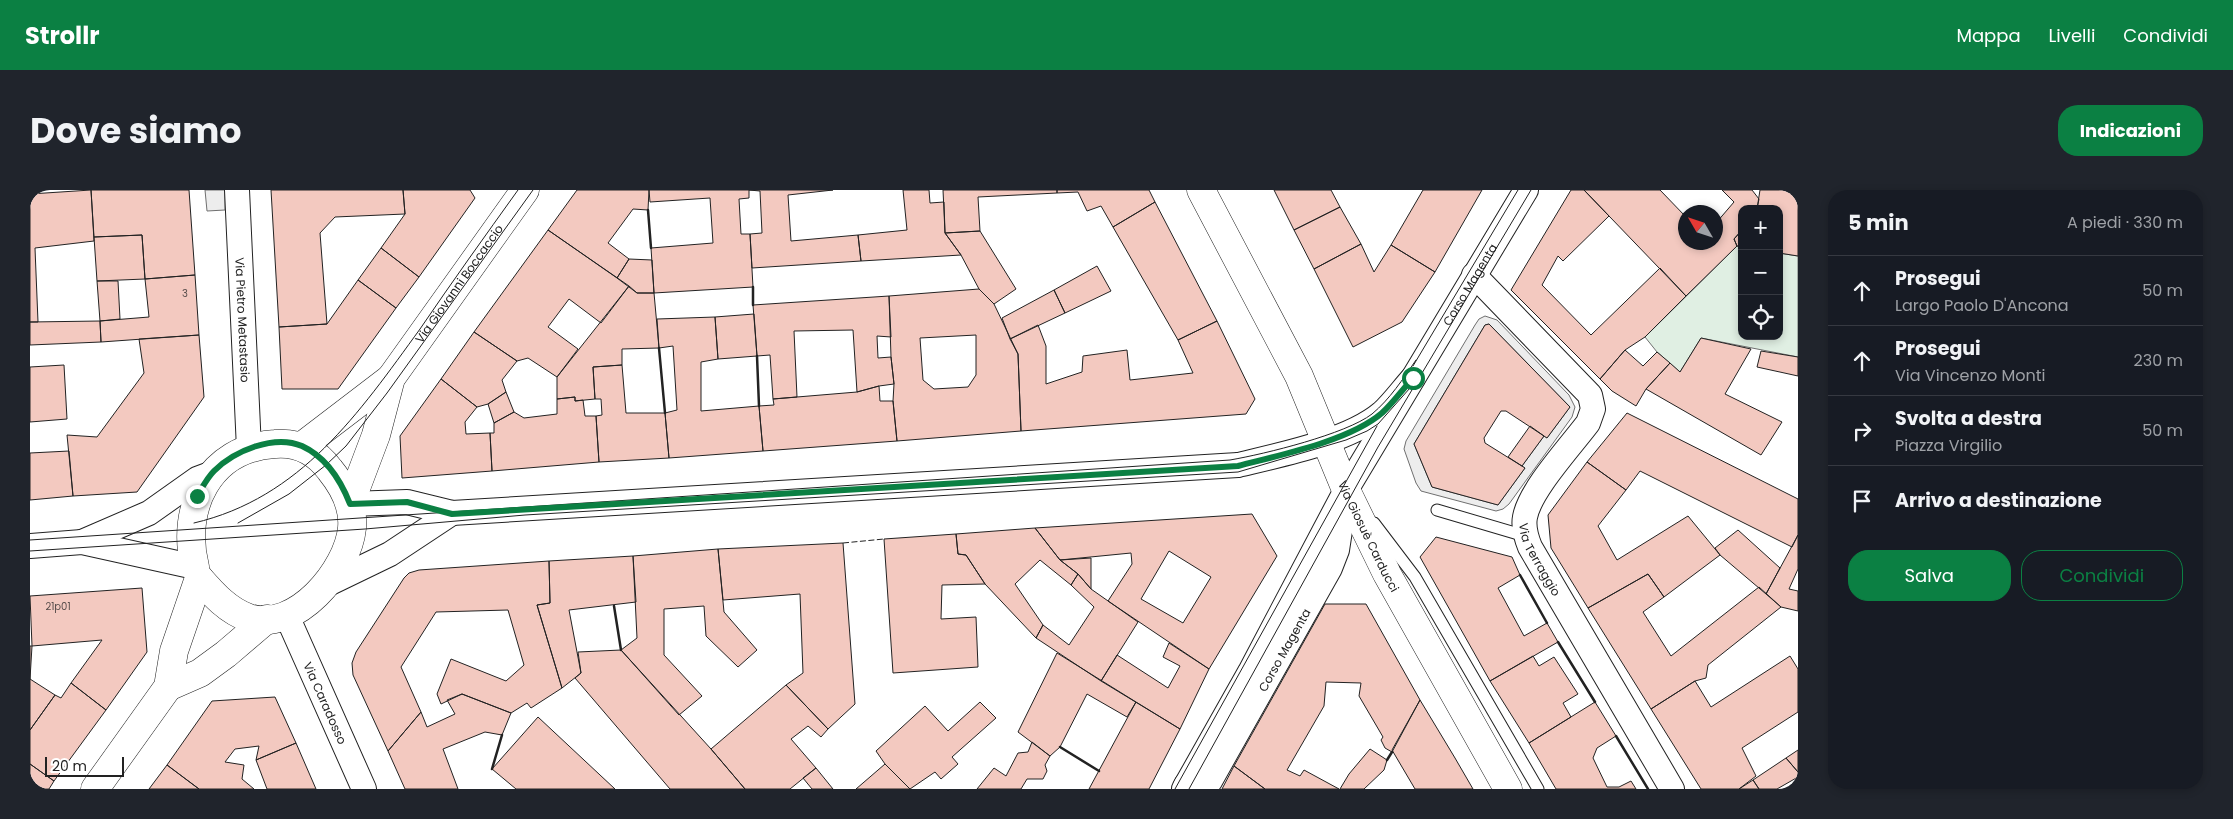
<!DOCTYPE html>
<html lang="it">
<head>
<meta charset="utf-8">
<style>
  body { margin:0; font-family:Poppins,sans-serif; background:#20242c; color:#f1f3f6 }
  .controls { position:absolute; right:15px; top:15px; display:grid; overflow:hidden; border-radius:10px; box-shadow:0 2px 8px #0003 }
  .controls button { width:45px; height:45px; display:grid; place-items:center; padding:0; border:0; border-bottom:1px solid #363941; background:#171b24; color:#f1f3f6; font:25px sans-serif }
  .compass { position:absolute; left:1648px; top:15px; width:45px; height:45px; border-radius:50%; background:#171b24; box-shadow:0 2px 8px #0003; rotate:309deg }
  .scale { position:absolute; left:15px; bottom:12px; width:79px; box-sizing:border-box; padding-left:5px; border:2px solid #222; border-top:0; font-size:14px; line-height:18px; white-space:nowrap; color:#222; -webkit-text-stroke:4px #fff; paint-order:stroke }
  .stop { position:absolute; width:15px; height:15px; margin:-11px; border:4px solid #0b8043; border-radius:50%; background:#fff }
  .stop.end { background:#0b8043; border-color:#fff; box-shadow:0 1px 5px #0008 }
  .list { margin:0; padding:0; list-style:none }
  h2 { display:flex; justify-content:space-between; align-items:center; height:65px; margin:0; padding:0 20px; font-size:21px }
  h2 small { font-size:16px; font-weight:400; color:#9ea1a6 }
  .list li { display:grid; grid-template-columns:32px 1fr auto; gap:15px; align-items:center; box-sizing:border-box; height:70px; padding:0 20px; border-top:1px solid #363941 }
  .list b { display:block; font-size:19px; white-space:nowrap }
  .list p { margin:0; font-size:16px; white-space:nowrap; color:#9ea1a6 }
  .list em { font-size:16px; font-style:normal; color:#9ea1a6 }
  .actions { display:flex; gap:10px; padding:15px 20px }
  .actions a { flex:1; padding:11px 0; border:1px solid #0b8043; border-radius:20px; text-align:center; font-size:18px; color:#0b8043 }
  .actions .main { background:#0b8043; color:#fff }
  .icon { flex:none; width:28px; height:28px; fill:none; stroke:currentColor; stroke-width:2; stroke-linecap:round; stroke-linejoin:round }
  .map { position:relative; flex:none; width:1768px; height:599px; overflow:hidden; border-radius:20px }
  header { display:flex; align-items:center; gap:30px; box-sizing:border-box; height:70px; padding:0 25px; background:#0b8043; color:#fff }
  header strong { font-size:24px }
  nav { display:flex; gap:28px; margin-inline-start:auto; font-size:18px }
  .intro { display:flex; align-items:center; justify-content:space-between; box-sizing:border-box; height:120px; padding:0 30px }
  h1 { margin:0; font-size:35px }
  .button { padding:12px 22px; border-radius:20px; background:#0b8043; color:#fff; font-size:18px; font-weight:700 }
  main { display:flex; gap:30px; padding:0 30px }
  aside { flex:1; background:#171b24; border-radius:20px; box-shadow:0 2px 8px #0003 }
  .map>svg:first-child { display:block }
  .green { fill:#e0efe3; stroke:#6f6f6f }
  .parking { fill:#ededed; stroke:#6f6f6f; fill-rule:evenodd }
  .building { fill:#f3c9c0; stroke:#222; fill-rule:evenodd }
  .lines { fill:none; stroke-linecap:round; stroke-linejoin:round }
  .lane-casing { stroke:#222; stroke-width:13 }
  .street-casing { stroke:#222; stroke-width:26 }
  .secondary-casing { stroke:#222; stroke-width:29 }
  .lane { stroke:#fff; stroke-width:11 }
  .street { stroke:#fff; stroke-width:24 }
  .secondary { stroke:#fff; stroke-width:28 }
  .tram { stroke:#222; stroke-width:1 }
  .fence { stroke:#222; stroke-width:1; stroke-dasharray:6 2.5; stroke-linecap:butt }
  .wall { stroke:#222; stroke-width:2.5 }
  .route { stroke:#0b8043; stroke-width:6 }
  .labels { text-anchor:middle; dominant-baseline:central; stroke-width:4; stroke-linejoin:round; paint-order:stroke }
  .number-label { font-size:10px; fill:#564c4a }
  .street-label { font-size:12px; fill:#222; stroke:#fff }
</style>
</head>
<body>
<header>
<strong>Strollr</strong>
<nav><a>Mappa</a><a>Livelli</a><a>Condividi</a></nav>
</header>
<div class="intro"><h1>Dove siamo</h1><a class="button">Indicazioni</a></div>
<main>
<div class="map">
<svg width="1768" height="599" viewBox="0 0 1768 599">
  <rect width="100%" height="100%" fill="#fff"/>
  <path class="green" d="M1707,56L1712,57V146H1749V63L1768,66V167L1671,148L1650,182L1627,162L1615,147Z"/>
  <path class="parking" d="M175,0H195V20L177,21Z
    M1455,126L1467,130L1539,205L1545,217L1542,227L1479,314L1473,319L1466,321L1391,301L1386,293L1374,259L1376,251L1445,135L1449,129ZM1459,134L1540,217L1517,248L1514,246L1492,276L1495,278L1468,315L1402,297L1384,254L1455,135Z"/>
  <path class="building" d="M61,0H159L165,85L115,89L112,45L64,47Z
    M61,0L64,51L5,58L8,132H0V4Z
    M241,0H373L375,24L305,27L290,43L297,134L249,137Z
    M373,0H440L445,8L389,87L351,58L375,24Z
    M547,0H619L618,20L603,19L578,53L599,69L587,88L518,40Z
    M619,0H719V8L709,9L711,44H720L723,97L624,103L621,58L683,53L680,8L620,12Z
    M719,0H803L758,5L761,51L828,45L831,71L722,78L720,44L732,43L730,1Z
    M873,0H899L900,13L914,12L915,43L931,65L831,71L828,45L877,40Z
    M913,0H1027V3L948,7L950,41L915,43Z
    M1027,0H1119L1125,12L1083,37L1071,16L1057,21L1048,2L1027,3Z
    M1244,0H1301L1310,17L1264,40Z
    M1393,0H1452L1405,82L1361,55Z
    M1541,0H1554L1579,26L1533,71L1528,66L1512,95L1561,145L1630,78L1656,106L1615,147L1595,160L1570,189L1481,100Z
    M1554,0H1630L1656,27V52H1686V33L1704,12L1692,0H1722L1729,9L1727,19H1712V40L1704,49L1707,56L1656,106Z
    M1730,0H1768V66L1749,63V19H1727Z
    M1125,12L1187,131L1148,150L1083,37Z
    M1310,17L1331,54L1284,79L1264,40Z
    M518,40L599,96L571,133L539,109L518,137L548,159L527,187L498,168L487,171L444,142Z
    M1712,40V57L1707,56L1704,49Z
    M950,41L986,99L964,114L949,99L931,65L915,43Z
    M112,45L115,89L67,91L64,47Z
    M1331,54L1344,82L1361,55L1405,82L1372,132L1323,157L1284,79Z
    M351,58L389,87L366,118L328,90Z
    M599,69L622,70L624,103H607L587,88Z
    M1067,76L1081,101L1035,123L1024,100Z
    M165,85L169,145L71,152L70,131L119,127L115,89Z
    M328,90L366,118L308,199H252L249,137L297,134Z
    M67,91H88L90,129L70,131Z
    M599,96L607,103H624L629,158L592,159V175L563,177L565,209L545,211V207L527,209V187Z
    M949,99L964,114L988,164L991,241L867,251L863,211L864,194L861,167L859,106ZM946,145V185L938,197L904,199L893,190L890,148Z
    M1024,100L1035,123L980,149L972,128Z
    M859,106L861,147L847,146L848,168L861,167L864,194L849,196L827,202L823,140L764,141L767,207L743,209L740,165L727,166L723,115Z
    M724,124L727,166L688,169L685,127Z
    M685,127L688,169L671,172V221L729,216L733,261L639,268L635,223L647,220L643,156L629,158L627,129Z
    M70,131L71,152L0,155V132Z
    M1187,131L1225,209L1216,224L991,241L988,164L980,149L1008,135L1016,156V194L1052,182L1053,166L1097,160L1100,190L1163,183L1148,150Z
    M1459,134L1540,217L1517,248L1476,221H1471L1454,248L1455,253L1495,278L1468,315L1402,297L1384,254L1455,135Z
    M444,142L487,171L472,190L476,202L458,214L447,217L411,189Z
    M169,145L174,207L107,302L43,306L37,245L67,247L114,183L109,149Z
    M1671,148L1721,159L1695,204L1752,232L1731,265L1616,199L1640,173L1650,182Z
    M1595,160L1613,176L1627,162L1640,173L1616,199L1606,216L1582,201L1570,189Z
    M1731,161L1768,167V186L1727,177Z
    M34,175L37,229L0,232V177Z
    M592,175L596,223H635L639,268L569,272L566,226L572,225L571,209H565L563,177Z
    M411,189L447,217L435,232L436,244L460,243L462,281L372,288L370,246Z
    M849,196L850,211H863L867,251L733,261L729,216L744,215L743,209L827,202Z
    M476,202L484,222L464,233L458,214Z
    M545,207V211L553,210L555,226H566L569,272L462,281L460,243H464V233L484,222L494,228L527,224V209Z
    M1597,223L1768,309V345L1762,357L1610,281L1596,300L1557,272Z
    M1500,236L1514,246L1492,276L1478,267Z
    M39,261L43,306L0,310V263Z
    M1557,272L1596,300L1568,336L1587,370L1658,326L1690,365L1634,407L1618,384L1558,418L1521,358L1518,325Z
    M1222,324L1247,366L1179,479L1078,411L1102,374L1101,363L1030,370L1005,338ZM1139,361L1181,387L1153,433L1111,409Z
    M1005,338L1030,370L1048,384L1041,395L1010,370L985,394L1013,435L1006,448L955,394L936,365L928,364L926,344Z
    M1708,340L1750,378L1736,404L1690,365L1685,358Z
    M926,344L928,364L936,365L955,394L912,395L911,429L946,427L948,477L863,483L854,349Z
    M1768,345V379L1759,399L1768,401V421L1751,417L1736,404Z
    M1406,347L1482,367L1490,385L1468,398L1494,446L1517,433L1528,452L1460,491L1390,367Z
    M813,353L825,514L798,539L756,495L773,483L770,404L693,410L688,359Z
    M688,359L694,422L727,460L708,477L676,446L674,416L634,419V465L672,506L649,525L591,460L607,448L603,366Z
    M603,366L606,412L539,420L551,483L532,498L507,415L520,413L519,371Z
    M1061,368V399L1048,384L1030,370Z
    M519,371L520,413L507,415L532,498L501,518L497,513L481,523L432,504L411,514L407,504L421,469L476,491L494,475L478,420L406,422L371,477L391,522L358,561L323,485L322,473L326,462L374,388L379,383L389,380Z
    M1048,384L1061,399L1108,432L1071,491L1006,448L1013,435L1039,455L1064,417L1041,395Z
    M1618,384L1634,407L1613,422L1641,466L1729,397L1751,417L1678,475L1676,488L1665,491L1621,519L1558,418Z
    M112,398L117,462L76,520L41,493L72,450L2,456L0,406Z
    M1295,414H1336L1390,510L1362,562L1355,558L1351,550L1353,547L1329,506L1331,493L1296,492L1294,516L1257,580L1270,586L1274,580L1309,599H1235L1204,576Z
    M1139,453L1179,479L1150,539L1071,491L1087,465L1138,498L1150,476L1133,467Z
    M0,456H2L0,489L25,505L0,540Z
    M591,460L681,559L715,599H640L545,488L551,483L548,462Z
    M1027,463L1106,512L1097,527L1057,504L1030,557L1020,566L988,542Z
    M1503,466L1509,476L1524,467L1548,504L1533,513L1541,527L1499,553L1460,491Z
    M1760,466L1768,479V522L1712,558L1726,586L1709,599H1671L1621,519L1665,491L1681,517Z
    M41,493L76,520L24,591L0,574V540L25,505L31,508Z
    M756,495L798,539L791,547L778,536L761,549L786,578L760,599H715L681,559Z
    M432,504L481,523L472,545L455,542L413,559L428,599H375L358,561L391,522L397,537L425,524L417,510Z
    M245,507L266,553L226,570L229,556L205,559L195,572L214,575L212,589L224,599H169L137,575L182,511Z
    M1390,510L1425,568L1443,599H1385L1362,560Z
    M950,512L966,528L922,567L928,574L911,589L905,582L880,599L855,574L846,561L895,516L918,541Z
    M1106,512L1150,539L1119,599H1059Z
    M1565,512L1586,546L1567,558L1563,568L1577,597H1589L1601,591L1606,599H1526L1499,553Z
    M508,527L585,599H486L462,579Z
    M1002,552L1020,566L1015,575L1017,581L1013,589H997L991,599H947L964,578L976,586L988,563L998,562Z
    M266,553L286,599H237L226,570Z
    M1340,559L1357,570L1354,580L1334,599H1310L1319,584Z
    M1768,560V582L1756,568Z
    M1756,568L1768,582V587L1747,599H1729L1723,590Z
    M0,574L24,591L19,599H0Z
    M855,574L880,599H826Z
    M137,575L169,599H119Z
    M1204,576L1235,599H1192Z
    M786,578L803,599H782L773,588Z
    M1723,590L1729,599H1709Z"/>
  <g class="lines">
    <defs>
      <path id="lane" d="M1407,320L1495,346
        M1344,333L1385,387L1508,599"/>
      <g id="street">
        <path id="s1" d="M207,0L219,259"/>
        <path id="s2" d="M1444,85L1560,205L1563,219L1558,233C1540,257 1500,300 1495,327C1493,337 1496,347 1500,357L1642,599"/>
        <path d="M320,314L377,312L422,323L1208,275C1250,265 1319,251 1352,223C1363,213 1373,199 1383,188"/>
        <path d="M52,352L119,323L167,289L183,283"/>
        <path d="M0,356L52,352L165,377L169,388"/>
        <path d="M298,394L360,364L422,323"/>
        <path id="s3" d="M257,426L334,599"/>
        <path id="s4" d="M1156,595L1180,591L1300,378L1307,360L1313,321"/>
        <path id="s5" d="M1154,599L1220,482L1316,300L1496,0"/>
      </g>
      <g id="secondary">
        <path id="s6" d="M1171,0L1269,186L1316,300L1357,384L1478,599"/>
        <path d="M272,256L361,188"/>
        <path id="s7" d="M320,314L346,245L361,188L495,0"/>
        <path d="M165,377C150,318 179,258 245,254C268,252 286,261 300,280C313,296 324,316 322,338C318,380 266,443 219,428C198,421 183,404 169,388"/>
        <path d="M138,497L170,483L196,464L237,429"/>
        <path d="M65,599L138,497L144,461L169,388"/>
      </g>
    </defs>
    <use href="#lane" class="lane-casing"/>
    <use href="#street" class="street-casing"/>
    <use href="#secondary" class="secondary-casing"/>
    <use href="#lane" class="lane"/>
    <use href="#street" class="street"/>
    <use href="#secondary" class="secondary"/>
    <path class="tram" d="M1383,176L1488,0
      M164,333C271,308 329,223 390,139C422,92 455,46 488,0
      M208,333L259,304L296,275L316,256L357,203L503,0
      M0,350L1200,270C1235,264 1316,244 1342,224C1360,209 1373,189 1386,170
      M0,361L335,339L495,325L1208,282L1316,250L1337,241L1348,234L1388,189
      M1145,599L1347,236
      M1159,599L1348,257L1501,0"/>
    <path class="fence" d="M813,353L854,349"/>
    <path class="wall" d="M618,20L621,58
      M723,97V115
      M629,158L635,223
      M727,166L729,216
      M1490,385L1517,433
      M584,416L591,460
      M1528,452L1565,512
      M1586,546L1618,599
      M1030,557L1069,581
      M1357,570L1362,562
      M462,579L472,545"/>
  </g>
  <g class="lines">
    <path class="route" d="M167,306C172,298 177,288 184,281C204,261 244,244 272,256C296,267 311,291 320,314L377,312L422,324L1208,276C1250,265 1319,251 1352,223C1363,213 1373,199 1383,188"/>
  </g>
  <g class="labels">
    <g class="number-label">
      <text x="155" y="103">3</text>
      <text x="28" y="416">21p01</text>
    </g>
    <g class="street-label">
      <text stroke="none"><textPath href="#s7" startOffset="249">Via Giovanni Boccaccio</textPath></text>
      <text stroke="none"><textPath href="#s5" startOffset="580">Corso Magenta</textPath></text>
      <text stroke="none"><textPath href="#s1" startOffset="130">Via Pietro Metastasio</textPath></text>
      <text stroke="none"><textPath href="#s6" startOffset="385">Via Giosuè Carducci</textPath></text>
      <text stroke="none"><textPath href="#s2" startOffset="356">Via Terraggio</textPath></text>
      <text stroke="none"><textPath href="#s4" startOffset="175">Corso Magenta</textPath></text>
      <text stroke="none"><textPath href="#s3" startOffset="95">Via Caradosso</textPath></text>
    </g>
  </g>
</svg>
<div class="controls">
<button>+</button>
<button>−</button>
<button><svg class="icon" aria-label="locate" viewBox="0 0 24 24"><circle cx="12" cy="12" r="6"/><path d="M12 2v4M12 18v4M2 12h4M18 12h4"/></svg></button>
</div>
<svg class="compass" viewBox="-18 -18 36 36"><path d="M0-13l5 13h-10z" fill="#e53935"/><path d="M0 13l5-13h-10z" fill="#9ea1a6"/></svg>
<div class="scale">20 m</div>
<div class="stop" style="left:1383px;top:188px"></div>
<div class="stop end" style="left:167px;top:306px"></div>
</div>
<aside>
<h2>5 min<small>A piedi · 330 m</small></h2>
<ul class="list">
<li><svg class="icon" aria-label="ahead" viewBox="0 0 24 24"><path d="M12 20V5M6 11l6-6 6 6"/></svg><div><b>Prosegui</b><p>Largo Paolo D'Ancona</p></div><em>50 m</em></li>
<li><svg class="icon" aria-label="ahead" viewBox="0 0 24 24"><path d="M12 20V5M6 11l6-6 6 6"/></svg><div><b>Prosegui</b><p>Via Vincenzo Monti</p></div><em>230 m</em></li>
<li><svg class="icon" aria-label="right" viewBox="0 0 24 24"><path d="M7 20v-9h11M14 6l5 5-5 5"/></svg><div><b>Svolta a destra</b><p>Piazza Virgilio</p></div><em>50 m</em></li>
<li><svg class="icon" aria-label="arrive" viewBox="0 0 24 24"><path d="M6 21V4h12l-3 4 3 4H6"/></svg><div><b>Arrivo a destinazione</b></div></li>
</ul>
<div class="actions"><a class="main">Salva</a><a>Condividi</a></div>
</aside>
</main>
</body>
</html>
